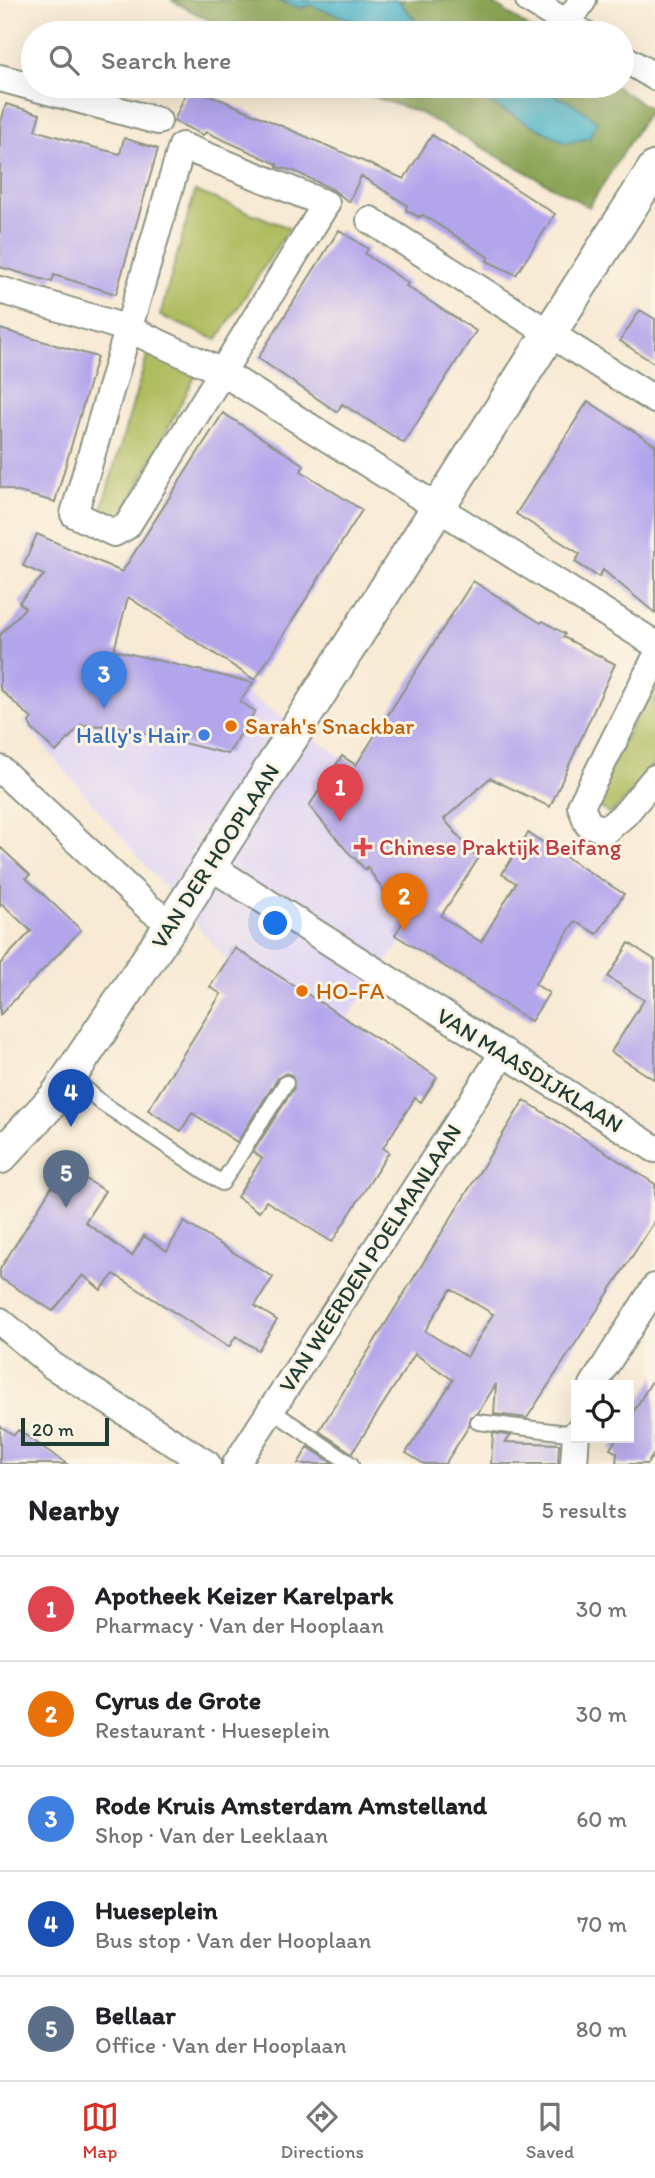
<!DOCTYPE html>
<html lang="en">
<head>
<meta charset="utf-8">
<style>
  body { margin:0; font-family:Itim,sans-serif; background:#f6f6f6; color:#202124 }
  .controls { position:absolute; right:21px; bottom:21px; display:grid; overflow:hidden; border-radius:0px; box-shadow:0 7px 28px #0002 }
  .controls button { width:63px; height:63px; display:grid; place-items:center; padding:0; border:0; border-bottom:2px solid #e0e0e0; background:#fff; color:#202124; font:35px sans-serif }
  .scale { position:absolute; left:21px; bottom:18px; width:88px; box-sizing:border-box; padding-left:7px; border:4px solid #1f3d34; border-top:0; font-size:19px; line-height:24px; white-space:nowrap; color:#1f3d34; -webkit-text-stroke:5px #fcf5e5; paint-order:stroke }
  .you { position:absolute; left:276px; top:924px; width:24px; height:24px; margin:-18px; border:5px solid #fff; border-radius:50%; background:#1a73e8; box-shadow:0 0 0 10px #1a73e833 }
  .badge { display:grid; place-items:center; width:46px; height:46px; border-radius:50%; background:#d93025; color:#fff; font-size:23px; font-weight:700 }
  .pin { position:absolute; translate:-50% -58px; filter:drop-shadow(0 2px 4px #0008) }
  .pin::after { content:''; position:absolute; top:37px; width:24px; height:21px; background:inherit; clip-path:polygon(0 0,100% 0,50% 100%) }
  .list { margin:0; padding:0; list-style:none }
  h2 { display:flex; justify-content:space-between; align-items:center; height:91px; margin:0; padding:0 28px; font-size:30px }
  h2 small { font-size:23px; font-weight:400; color:#757577 }
  .list li { display:grid; grid-template-columns:46px 1fr auto; gap:21px; align-items:center; box-sizing:border-box; height:105px; padding:0 28px; border-top:2px solid #e0e0e0 }
  .list b { display:block; font-size:26px; white-space:nowrap }
  .list p { margin:0; font-size:23px; white-space:nowrap; color:#757577 }
  .list em { font-size:23px; font-style:normal; color:#757577 }
  .icon { flex:none; width:38px; height:38px; fill:none; stroke:currentColor; stroke-width:2; stroke-linecap:round; stroke-linejoin:round }
  .map { position:relative; flex:none; width:655px; height:1464px; overflow:hidden }
  .search { position:absolute; background:#fff; box-shadow:0 7px 28px #0002; left:21px; right:21px; top:21px; height:77px; display:flex; align-items:center; gap:18px; box-sizing:border-box; padding:0 24px; border-radius:38px; color:#757577; font-size:26px }
  .sheet { height:616px; background:#fff }
  nav { display:flex; justify-content:space-around; align-items:center; box-sizing:border-box; height:98px; border-top:2px solid #e0e0e0; background:#fff; font-size:19px; color:#757577 }
  nav a { display:grid; justify-items:center; gap:4px }
  nav .on { color:#d93025 }
  .map>svg:first-child { display:block }
  .built { fill:#dfd5f5 }
  .green { fill:#afbc5f; stroke:#677c4a; stroke-width:2 }
  .forest { fill:#8ba456; stroke:#557045; stroke-width:2 }
  .water { fill:#4bb5c9; stroke:#35797e; stroke-width:2 }
  .building { fill:#b3a5ec; fill-rule:evenodd }
  .lines { fill:none; stroke-linecap:round; stroke-linejoin:round }
  .service-casing { stroke:#8c9484; stroke-width:18 }
  .minor-casing { stroke:#8c9484; stroke-width:30 }
  .tertiary-casing { stroke:#8c9484; stroke-width:37 }
  .service { stroke:#fff; stroke-width:14 }
  .minor { stroke:#fff; stroke-width:26 }
  .tertiary { stroke:#fff; stroke-width:33 }
  .food-dot { fill:#e8710a; stroke:#fcf5e5; stroke-width:2.5 }
  .shop-dot { fill:#3f7fe0; stroke:#fcf5e5; stroke-width:2.5 }
  .health-dot { fill:#e0444e; stroke:#fcf5e5; stroke-width:2.5 }
  .labels { text-anchor:middle; dominant-baseline:central; stroke-width:6; stroke-linejoin:round; paint-order:stroke }
  .food-label { font-size:23px; fill:#c56008; stroke:#fcf5e5; text-anchor:start }
  .shop-label { font-size:23px; fill:#366cbe; stroke:#fcf5e5; text-anchor:end }
  .health-label { font-size:23px; fill:#be3a42; stroke:#fcf5e5; text-anchor:start }
  .street-label { font-size:23px; fill:#1f3d34; stroke:#fcf5e5 }
</style>
</head>
<body>
<div class="map">
<svg width="655" height="1464" viewBox="0 0 655 1464">
  <rect width="100%" height="100%" fill="#fcf5e5"/>
  <filter id="ink" filterUnits="userSpaceOnUse"><feTurbulence type="fractalNoise" baseFrequency=".0143" numOctaves="2"/><feDisplacementMap in="SourceGraphic" scale="14" xChannelSelector="R" yChannelSelector="G"/><feConvolveMatrix kernelMatrix="1 2 1 2 8 2 1 2 1" color-interpolation-filters="sRGB"/></filter>
  <filter id="wash" filterUnits="userSpaceOnUse"><feTurbulence type="fractalNoise" baseFrequency=".00686" numOctaves="4" result="noise"/><feDisplacementMap in="SourceGraphic" scale="28" xChannelSelector="R" yChannelSelector="G"/><feGaussianBlur stdDeviation="1.57" result="paint"/><feColorMatrix in="noise" values="0 0 0 0 0 0 0 0 0 0 0 0 0 0 0 0 0 1.4 0 .05"/><feComposite in="paint" operator="in"/></filter>
  <g filter="url(#wash)">
    <rect width="100%" height="100%" fill="#f8ead4"/>
    <path class="built" d="M78,650L215,673L336,753L452,869L347,1019L224,957L23,722Z"/>
    <path class="green" d="M195,191L289,228L217,340L160,316Z
      M148,353L197,373L120,519L101,511Z
      M655,681V761L632,793L610,814L599,807L605,777Z"/>
    <path class="forest" d="M171,0H275L301,8L310,4L355,21L361,33H233Z
      M398,0H488L537,33H431L423,29Z
      M340,86H458L566,143L577,106L536,86H615L650,109L589,207L416,111Z"/>
    <path class="water" d="M275,0H398L422,29L431,33H361L355,21L310,5L301,8Z
      M458,86H536L577,106L597,121L589,138L566,143Z"/>
    <g id="blocks">
      <path class="building" d="M189,86L404,179L432,135L555,214L516,275L487,261L488,257L423,215L419,217L406,210L407,205L361,176L349,202L332,189L294,171L277,167V164L206,132L203,135L174,121Z
        M6,104L40,114L35,130L85,145L120,154L124,138L158,149L116,294L54,275L52,282L0,267V126Z
        M339,230L368,249L365,254L408,283L406,286L476,331L404,443L342,404L337,412L258,358Z
        M640,310L655,319V364L620,341Z
        M0,329L97,357L55,502L0,487Z
        M588,401L655,445V613L603,570L599,577L575,562L580,554L516,514Z
        M223,413L304,465L301,471L362,510L255,680L128,597L114,650L253,683L240,702L255,711L228,754L115,726L81,725L56,752L32,729L29,722L32,719L0,689V635L25,608L19,602L44,575L23,566L37,534L122,572Z
        M473,581L541,623L543,621L565,634L563,637L615,664L550,807L490,778L444,819L478,859L441,916L481,942L516,883L502,874L528,833L624,894L597,934L575,921L535,984L549,993L531,1021L395,935L404,920L367,867L366,870L347,851L309,806L342,756L356,765Z
        M0,847L30,875L26,878L81,930L0,1015V964L31,931L2,904L0,906Z
        M629,943L655,960V1080L611,1052L644,1000L608,977Z
        M235,948L437,1077L421,1102L415,1098L383,1148L389,1152L332,1242L266,1201L259,1212L237,1197L262,1158L253,1152L294,1088L292,1075L286,1073L278,1078L237,1142L192,1113L181,1131L148,1110L221,994L210,987Z
        M524,1100L655,1184V1221L527,1418L494,1414L496,1384L478,1413L470,1417L469,1426L445,1464H424L406,1453L453,1380L415,1354L352,1453L319,1431ZM451,1289L493,1314L467,1357L425,1331Z
        M65,1166L105,1191L85,1222L132,1256L144,1236L167,1251L184,1222L273,1277L255,1306L277,1320L258,1350L236,1336L229,1347L114,1274L101,1290L83,1275L53,1311L0,1278V1269Z
        M655,1376V1452L647,1464H616L617,1453L610,1449L617,1438H629V1419Z
        M0,1426L14,1435L18,1430L67,1464H0Z
        M493,1433L511,1436L505,1442L559,1444L558,1464H491Z
        M308,1447L334,1464H298Z"/>
    </g>
  </g>
  <g filter="url(#ink)">
    <use href="#blocks" fill-opacity="0" stroke="#8c9484" stroke-width="2"/>
    <g class="lines">
      <defs>
        <path id="service" d="M71,1076L102,1103L222,1183L286,1083
          M271,1410L351,1464
          M478,1422L576,1434"/>
        <path id="minor" d="M529,0L583,33
          M567,23L583,0
          M622,57L655,77
          M0,78L158,121
          M182,146L326,204L127,526L114,533L74,514Z
          M370,220L655,400
          M0,290L129,329L222,372L655,644
          M655,659L581,806L588,824L606,830L625,814L655,778
          M0,769L149,908L172,924
          M210,866L655,1149
          M0,1321L53,1366L207,1464
          M593,1385L655,1287
          M236,1464L504,1052
          M574,1464L576,1433"/>
        <path id="tertiary" d="M0,1157L56,1097L172,924L655,168"/>
      </defs>
      <use href="#service" class="service-casing"/>
      <use href="#minor" class="minor-casing"/>
      <use href="#tertiary" class="tertiary-casing"/>
      <use href="#service" class="service"/>
      <use href="#minor" class="minor"/>
      <use href="#tertiary" class="tertiary"/>
    </g>
  </g>
  <g class="food-dot">
    <circle cx="231" cy="726" r="7"/>
    <circle cx="302" cy="991" r="7"/>
  </g>
  <circle class="shop-dot" cx="204" cy="735" r="7"/>
  <path class="health-dot" d="M359.5 836.5h7v7h7v7h-7v7h-7v-7h-7v-7h7z"/>
  <g class="labels">
    <g class="food-label">
      <text x="245" y="726">Sarah's Snackbar</text>
      <text x="316" y="991">HO-FA</text>
    </g>
    <g class="shop-label">
      <text x="190" y="735">Hally's Hair</text>
    </g>
    <g class="health-label">
      <text x="379" y="847">Chinese Praktijk Beifang</text>
    </g>
    <g class="street-label">
      <text transform="translate(215 856) rotate(-57)">VAN DER HOOPLAAN</text>
      <text transform="translate(530 1070) rotate(32)">VAN MAASDIJKLAAN</text>
      <text transform="translate(370 1258) rotate(-57)">VAN WEERDEN POELMANLAAN</text>
    </g>
  </g>
</svg>
<div class="controls">
<button><svg class="icon" aria-label="locate" viewBox="0 0 24 24"><circle cx="12" cy="12" r="6"/><path d="M12 2v4M12 18v4M2 12h4M18 12h4"/></svg></button>
</div>
<div class="scale">20 m</div>
<div class="you"></div>
<div class="pin badge" style="left:340px;top:822px;background:#e0444e">1</div>
<div class="pin badge" style="left:404px;top:931px;background:#e8710a">2</div>
<div class="pin badge" style="left:104px;top:709px;background:#3f7fe0">3</div>
<div class="pin badge" style="left:71px;top:1127px;background:#1a4fb4">4</div>
<div class="pin badge" style="left:66px;top:1208px;background:#5c6f8a">5</div>
<div class="search"><svg class="icon" aria-label="search" viewBox="0 0 24 24"><circle cx="10" cy="10" r="6"/><path d="M15 15l6 6"/></svg>Search here</div>
</div>
<section class="sheet">
<h2>Nearby<small>5 results</small></h2>
<ul class="list">
<li><span class="badge" style="background:#e0444e">1</span><div><b>Apotheek Keizer Karelpark</b><p>Pharmacy · Van der Hooplaan</p></div><em>30 m</em></li>
<li><span class="badge" style="background:#e8710a">2</span><div><b>Cyrus de Grote</b><p>Restaurant · Hueseplein</p></div><em>30 m</em></li>
<li><span class="badge" style="background:#3f7fe0">3</span><div><b>Rode Kruis Amsterdam Amstelland</b><p>Shop · Van der Leeklaan</p></div><em>60 m</em></li>
<li><span class="badge" style="background:#1a4fb4">4</span><div><b>Hueseplein</b><p>Bus stop · Van der Hooplaan</p></div><em>70 m</em></li>
<li><span class="badge" style="background:#5c6f8a">5</span><div><b>Bellaar</b><p>Office · Van der Hooplaan</p></div><em>80 m</em></li>
</ul>
</section>
<nav>
<a class="on"><svg class="icon" aria-label="map" viewBox="0 0 24 24"><path d="M3 6l6-2 6 2 6-2v14l-6 2-6-2-6 2zM9 4v14M15 6v14"/></svg>Map</a>
<a><svg class="icon" aria-label="directions" viewBox="0 0 24 24"><path d="M12 3l9 9-9 9-9-9zM9 14v-3h6M13 9l2 2-2 2"/></svg>Directions</a>
<a><svg class="icon" aria-label="saved" viewBox="0 0 24 24"><path d="M7 4h10v16l-5-4-5 4z"/></svg>Saved</a>
</nav>
</body>
</html>
